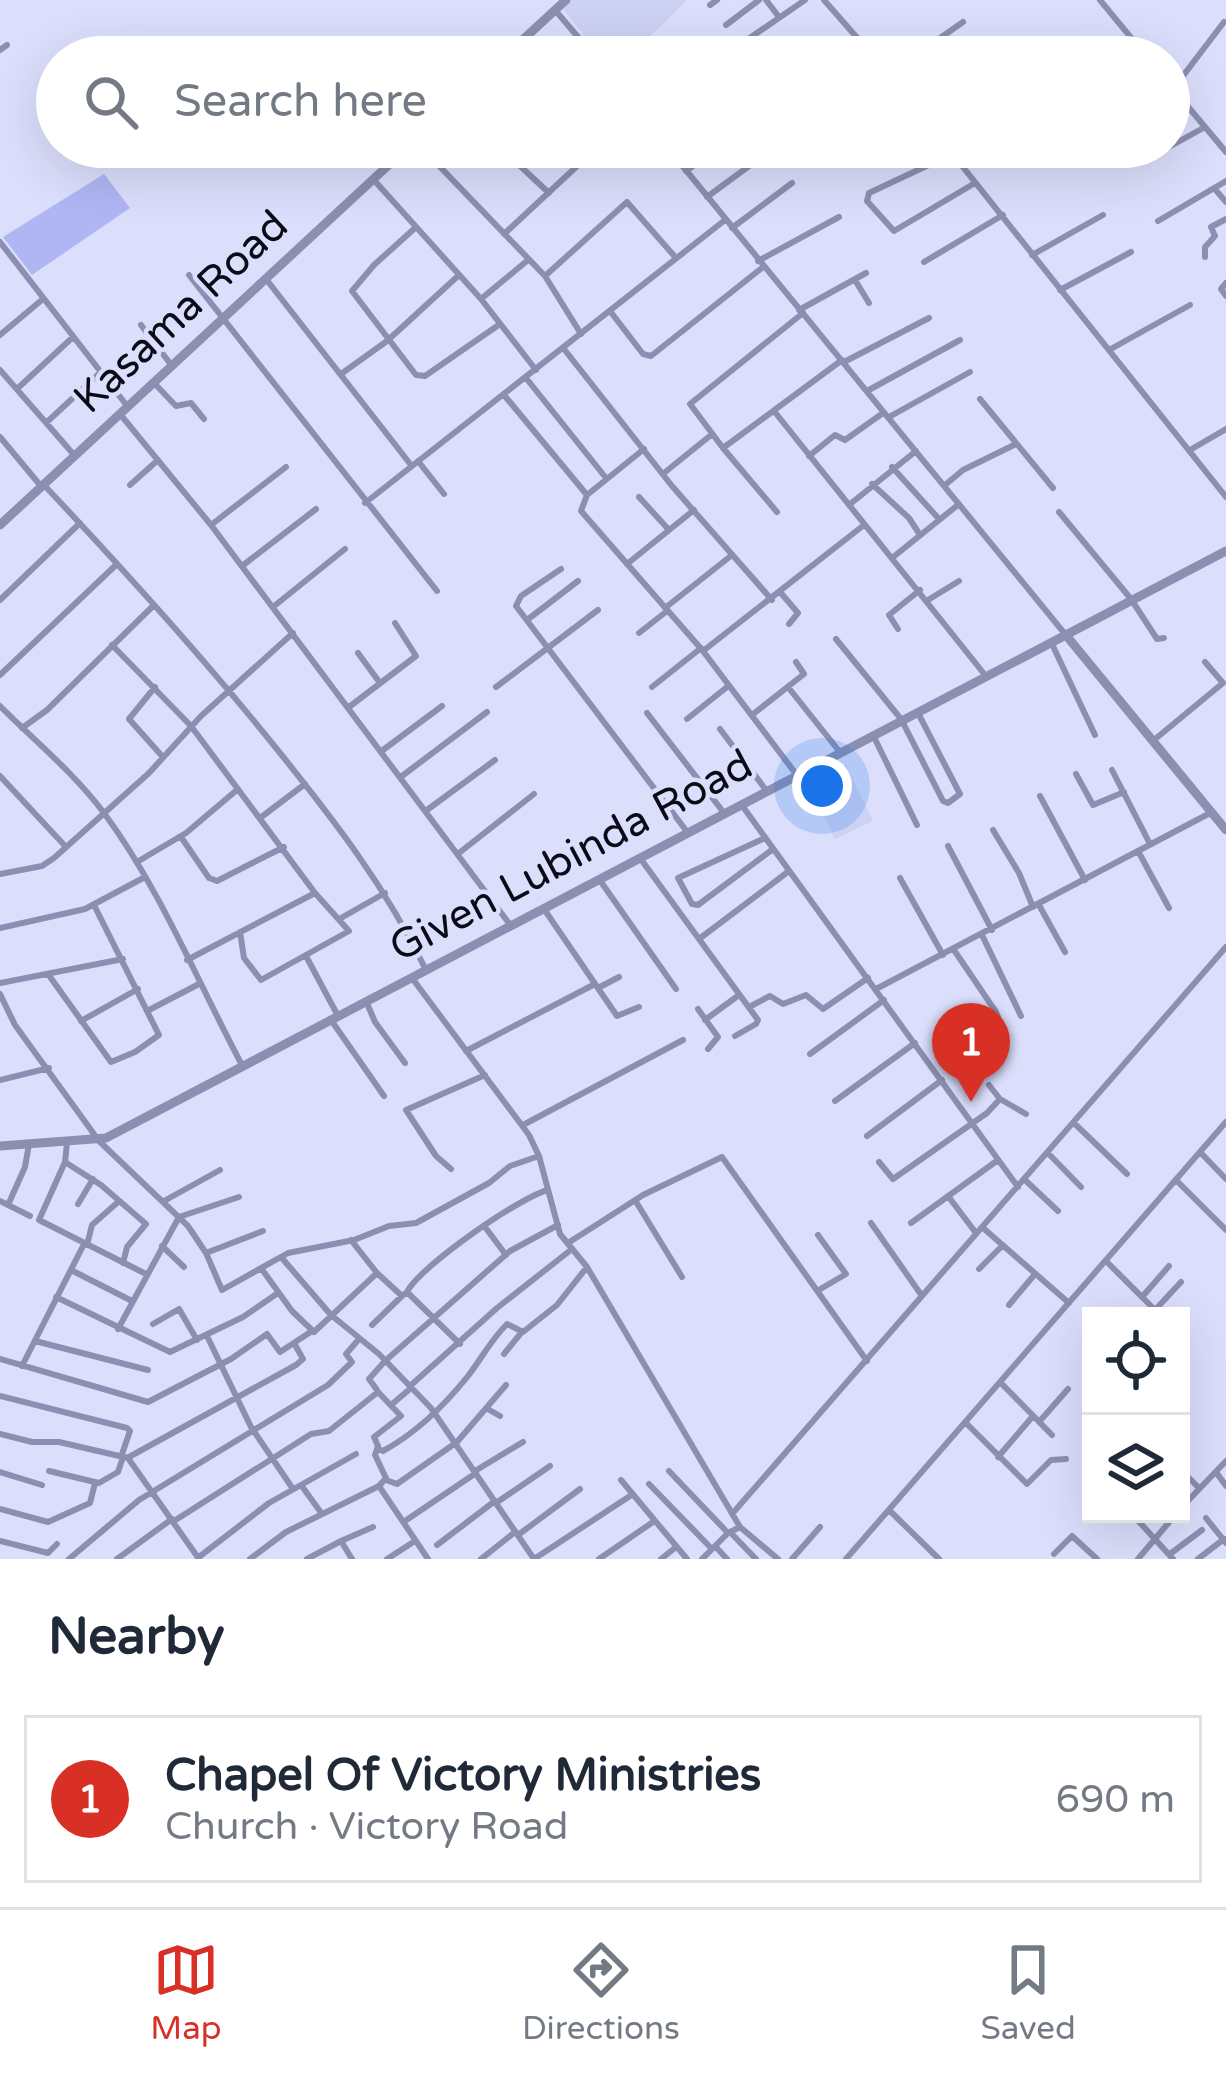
<!DOCTYPE html>
<html lang="en">
<head>
<meta charset="utf-8">
<style>
  body { margin:0; font-family:"Varela Round",sans-serif; background:#f6f6f7; color:#1f2937 }
  .controls { position:absolute; right:36px; bottom:36px; display:grid; overflow:hidden; border-radius:0px; box-shadow:0 12px 48px #0002 }
  .controls button { width:108px; height:108px; display:grid; place-items:center; padding:0; border:0; border-bottom:3px solid #e0e1e3; background:#fff; color:#1f2937; font:60px sans-serif }
  .you { position:absolute; left:822px; top:786px; width:42px; height:42px; margin:-30px; border:9px solid #fff; border-radius:50%; background:#1a73e8; box-shadow:0 0 0 18px #1a73e833 }
  .badge { display:grid; place-items:center; width:78px; height:78px; border-radius:50%; background:#d93025; color:#fff; font-size:39px; font-weight:700 }
  .pin { position:absolute; translate:-50% -99px; filter:drop-shadow(0 3px 6px #0008) }
  .pin::after { content:''; position:absolute; top:63px; width:42px; height:36px; background:inherit; clip-path:polygon(0 0,100% 0,50% 100%) }
  .list { margin:0; padding:0; list-style:none }
  h2 { display:flex; justify-content:space-between; align-items:center; height:156px; margin:0; padding:0 48px; font-size:51px }
  h2 small { font-size:39px; font-weight:400; color:#747a83 }
  .list li { display:grid; grid-template-columns:78px 1fr auto; gap:36px; align-items:center; box-sizing:border-box; height:168px; margin:0 24px 24px; padding:0 24px; border:3px solid #e0e1e3; border-radius:0px }
  .list b { display:block; font-size:45px; white-space:nowrap }
  .list p { margin:0; font-size:39px; white-space:nowrap; color:#747a83 }
  .list em { font-size:39px; font-style:normal; color:#747a83 }
  .icon { flex:none; width:66px; height:66px; fill:none; stroke:currentColor; stroke-width:2; stroke-linecap:round; stroke-linejoin:round }
  .map { position:relative; flex:none; width:1226px; height:1559px; overflow:hidden }
  .search { position:absolute; background:#fff; box-shadow:0 12px 48px #0002; left:36px; right:36px; top:36px; height:132px; display:flex; align-items:center; gap:30px; box-sizing:border-box; padding:0 42px; border-radius:66px; color:#747a83; font-size:45px }
  .sheet { height:348px; background:#fff }
  nav { display:flex; justify-content:space-around; align-items:center; box-sizing:border-box; height:168px; border-top:3px solid #e0e1e3; background:#fff; font-size:33px; color:#747a83 }
  nav a { display:grid; justify-items:center; gap:6px }
  nav .on { color:#d93025 }
  .map>svg:first-child { display:block }
  .built { fill:#cdd1f4 }
  .green { fill:#b0b6f4 }
  .lines { fill:none; stroke-linecap:round; stroke-linejoin:round }
  .minor { stroke:#8c8fb1; stroke-width:6 }
  .tertiary { stroke:#8c8fb1; stroke-width:9 }
  .labels { text-anchor:middle; dominant-baseline:central; stroke-width:9; stroke-linejoin:round; paint-order:stroke }
  .street-label { font-size:42px; fill:#0a0b17; stroke:#dcdffc }
</style>
</head>
<body>
<div class="map">
<svg width="1226" height="1559" viewBox="0 0 1226 1559">
  <rect width="100%" height="100%" fill="#dcdffc"/>
  <path class="built" d="M572,0H687L629,57H602L563,9Z
    M846,765L873,821L835,839L808,784Z"/>
  <path class="green" d="M104,174L130,208L32,275L3,237Z"/>
  <g class="lines">
    <path class="minor" d="M766,0L779,17
      M824,0L874,57
      M1100,0L1147,57
      M710,5L717,0
      M555,10L595,57
      M726,25L759,0
      M0,50L7,45
      M722,57L805,0
      M913,57L963,22
      M1169,84L1226,152
      M1173,89L1224,22
      M421,147L545,276L581,334
      M500,147L549,193
      M667,147L1065,634
      M947,147L1226,497
      M952,154L869,193L867,201L894,231L975,183
      M841,156L858,147
      M1124,164L1140,163L1205,127
      M686,171L719,147
      M373,179L481,299L536,370
      M1214,188L1226,202
      M707,197L768,152
      M1158,221L1226,181
      M415,228L374,265L352,291L416,375L425,376L500,324
      M732,228L792,183
      M504,234L589,155L587,147
      M0,242L128,407
      M1032,255L1103,215
      M1205,257V247L1215,236L1211,227L1226,219
      M758,261L839,217
      M924,262L1003,215
      M189,275L437,591
      M545,276L627,202L676,258
      M266,279L411,465
      M855,280L869,303
      M1226,283L1221,289L1226,296
      M1060,290L1131,252
      M481,299L528,260
      M799,310L866,273
      M610,311L643,354L651,356L763,267
      M803,313L690,404L723,448L842,360
      M141,325L172,366
      M0,335L43,299
      M564,349L672,486L772,600
      M1109,350L1190,305
      M844,362L929,318
      M0,370L75,456
      M341,374L387,341L459,275
      M526,378L606,478
      M154,383L176,406L191,403L204,419
      M18,388L73,337
      M867,391L960,340
      M504,395L587,495
      M980,399L1053,488
      M774,411L985,675
      M120,414L211,525L511,926
      M889,417L970,372
      M47,422L101,372
      M0,437L40,485
      M723,448L777,512
      M644,449L587,495L581,511L703,651L796,774
      M1190,450L1226,429
      M809,456L835,435L845,440L883,413
      M418,461L444,494
      M892,467L939,519
      M664,473L711,435
      M872,484L909,518L920,535
      M44,485C124,570 203,657 276,748C334,820 386,887 426,970
      M130,485L158,460
      M945,485L963,470L1016,444
      M639,497L669,530
      M365,503L725,220
      M849,505L916,451
      M1059,512L1131,599L1157,639L1164,638
      M211,525L286,467
      M892,558L959,504
      M627,564L694,510
      M242,566L316,509
      M561,569L521,596L516,606L688,833
      M780,592L798,613L789,624
      M0,600L80,523
      M928,600L959,581
      M273,607L345,549
      M665,608L732,555
      M527,620L578,581
      M898,629L889,615L920,590
      M639,633L667,611
      M836,639L901,719L943,801L948,803L960,794L918,713
      M1051,642L1095,735
      M112,645L191,726L315,893L349,931L261,980L244,958L240,932
      M703,651L864,525
      M358,653L380,683
      M0,675L117,564
      M155,687L129,719L162,756
      M496,687L598,610
      M652,687L701,648
      M788,687L839,751
      M0,706C35,741 74,773 104,813C161,890 198,983 243,1067
      M349,707L416,656L395,623
      M647,713L724,813
      M752,715L804,674L796,662
      M687,719L727,687
      M22,728L47,710L154,605
      M720,729L766,790
      M874,737L917,825
      M1154,740L1223,683L1205,662
      M383,750L442,706
      M1112,770L1150,844
      M1076,774L1093,805L1124,792
      M0,776L66,847
      M402,776L487,712
      M1040,796L1085,880
      M741,804L1018,1187
      M427,810L495,760
      M260,818L305,784
      M993,830L1019,873L1033,907
      M181,837L209,878L217,881L284,847
      M765,838L678,878L692,904L698,905L773,849
      M948,846L992,930
      M1138,851L1169,908
      M459,853L534,794
      M640,858L758,1020L756,1024L735,1036
      M137,862L186,833L238,789
      M0,874L42,866L54,858L149,773L201,716L293,633
      M900,878L943,955
      M599,879L676,989
      M1039,905L1065,952
      M544,909L617,1016L639,1007
      M341,918L385,893
      M0,928L85,909L145,877
      M982,935L1021,1016
      M699,939L789,871
      M954,950L996,1012L998,1017L990,1027
      M306,956L338,1016
      M187,960L315,893
      M48,974L111,1062L135,1052L159,1035L94,905
      M412,978L529,1135L539,1156L560,1234L587,1267L740,1527
      M0,983L123,959
      M598,988L619,977
      M876,989L1212,812
      M0,994L15,1025L99,1141L188,1226L206,1253L222,1290L288,1253L354,1240L389,1226L416,1223L489,1183L510,1166L539,1156
      M366,1001L375,1022L405,1063
      M751,1006L770,996L783,1004L806,995L823,1009L868,978
      M698,1009L718,1037L708,1049
      M149,1010L199,984
      M331,1020L384,1096
      M705,1020L739,995
      M81,1021L138,989
      M466,1051L595,984
      M810,1054L884,1000
      M0,1080L49,1068
      M1000,1099L1026,1114
      M835,1101L915,1043
      M1074,1123L1127,1174
      M523,1125L683,1040
      M867,1136L942,1080
      M67,1143L65,1162L39,1220L146,1274
      M1048,1153L1081,1187
      M1201,1153L1226,1179
      M65,1162L101,1185L146,1224L127,1247L123,1263
      M879,1162L893,1179L987,1113L1000,1099L989,1085
      M451,1169L436,1156L406,1110L485,1075
      M1025,1180L1058,1211
      M1177,1181L1226,1230
      M948,1196L976,1233
      M635,1200L682,1277
      M0,1201L30,1216
      M164,1201L220,1170
      M78,1204L93,1179
      M8,1205L25,1167L29,1144
      M871,1223L922,1296
      M911,1223L998,1160
      M485,1227L506,1255
      M982,1227L1069,1303
      M351,1240L377,1273L402,1296L407,1292L460,1344
      M568,1243L643,1195L722,1157L867,1361
      M87,1245L92,1225L118,1202
      M162,1246L184,1267
      M206,1253L263,1231
      M281,1257L331,1315L379,1354L431,1408L534,1559L630,1496
      M1107,1262L1161,1316
      M261,1268L292,1311L314,1332L377,1273
      M979,1269L1003,1245
      M71,1270L132,1301
      M817,1291L846,1274L818,1235
      M407,1292C419,1267 520,1197 548,1190
      M56,1297L170,1352L243,1317L278,1293
      M1142,1297L1169,1266
      M1009,1305L1035,1274
      M1155,1310L1181,1282
      M153,1324L179,1309L197,1340
      M372,1325L402,1296
      M118,1329L179,1217L239,1197
      M207,1336L251,1427L293,1489
      M1181,1336L1183,1339
      M35,1341L148,1370
      M504,1354L521,1333
      M0,1359L148,1402L231,1359L267,1334L280,1352L312,1331
      M22,1366L83,1246
      M1000,1382L1052,1435
      M410,1386L497,1308L572,1249
      M377,1390L369,1379L385,1361L510,1251L558,1225
      M0,1396L127,1428L130,1431L121,1457
      M391,1405L411,1388
      M486,1408L500,1416
      M965,1422L1027,1484L1051,1460L1066,1459
      M1039,1422L1068,1389
      M0,1434L32,1442H59L128,1458L199,1559
      M378,1449L383,1451C416,1433 444,1406 468,1376C482,1358 490,1341 507,1324L523,1332L557,1305L587,1267
      M129,1457L296,1365L303,1359L294,1343
      M998,1457L1033,1416
      M1181,1470L1199,1488
      M49,1471L99,1483L118,1472L123,1457
      M475,1471L523,1442
      M669,1471L728,1533
      M0,1472L42,1485
      M1216,1472L1226,1486
      M386,1480L397,1484L457,1442L506,1385
      M621,1480L687,1559
      M649,1484L712,1549
      M301,1485L322,1514
      M496,1503L550,1466
      M1181,1508L1226,1461
      M0,1509L48,1522L90,1503L95,1483
      M889,1510L939,1559
      M732,1514L1226,947
      M1132,1514L1173,1559
      M1206,1518L1226,1543
      M174,1521L311,1434L329,1431L378,1392L401,1416L374,1437L378,1446L375,1455L386,1478L379,1486L428,1559
      M405,1521L476,1473
      M730,1532L756,1559
      M518,1535L580,1489
      M0,1541L48,1553L57,1544
      M341,1541L373,1527
      M437,1545L495,1501
      M715,1546L727,1559
      M1054,1554L1072,1536L1097,1559
      M1170,1554L1202,1530
      M199,1557L269,1503L356,1454
      M69,1559L139,1500L328,1385L352,1362L346,1354L359,1339
      M117,1559L172,1519
      M250,1559L286,1532L379,1486
      M307,1559L341,1541L352,1559
      M387,1559L415,1541
      M481,1559L515,1532
      M599,1559L653,1522
      M661,1559L676,1547
      M702,1559L728,1533L740,1527L778,1559
      M792,1559L820,1527
      M846,1559L1226,1122
      M1138,1559L1176,1514
      M1198,1559L1224,1539"/>
    <path class="tertiary" d="M504,57L566,0
      M0,525L408,147
      M1065,634L1226,830
      M0,1146L106,1138L1226,551"/>
  </g>
  <g class="labels">
    <g class="street-label">
      <text transform="translate(181 312) rotate(-43)">Kasama Road</text>
      <text transform="translate(571 856) rotate(-28)">Given Lubinda Road</text>
    </g>
  </g>
</svg>
<div class="controls">
<button><svg class="icon" aria-label="locate" viewBox="0 0 24 24"><circle cx="12" cy="12" r="6"/><path d="M12 2v4M12 18v4M2 12h4M18 12h4"/></svg></button>
<button><svg class="icon" aria-label="layers" viewBox="0 0 24 24"><path d="M12 4l9 5-9 5-9-5zM3 14l9 5 9-5"/></svg></button>
</div>
<div class="you"></div>
<div class="pin badge" style="left:971px;top:1102px">1</div>
<div class="search"><svg class="icon" aria-label="search" viewBox="0 0 24 24"><circle cx="10" cy="10" r="6"/><path d="M15 15l6 6"/></svg>Search here</div>
</div>
<section class="sheet">
<h2>Nearby<small></small></h2>
<ul class="list">
<li><span class="badge">1</span><div><b>Chapel Of Victory Ministries</b><p>Church · Victory Road</p></div><em>690 m</em></li>
</ul>
</section>
<nav>
<a class="on"><svg class="icon" aria-label="map" viewBox="0 0 24 24"><path d="M3 6l6-2 6 2 6-2v14l-6 2-6-2-6 2zM9 4v14M15 6v14"/></svg>Map</a>
<a><svg class="icon" aria-label="directions" viewBox="0 0 24 24"><path d="M12 3l9 9-9 9-9-9zM9 14v-3h6M13 9l2 2-2 2"/></svg>Directions</a>
<a><svg class="icon" aria-label="saved" viewBox="0 0 24 24"><path d="M7 4h10v16l-5-4-5 4z"/></svg>Saved</a>
</nav>
</body>
</html>
